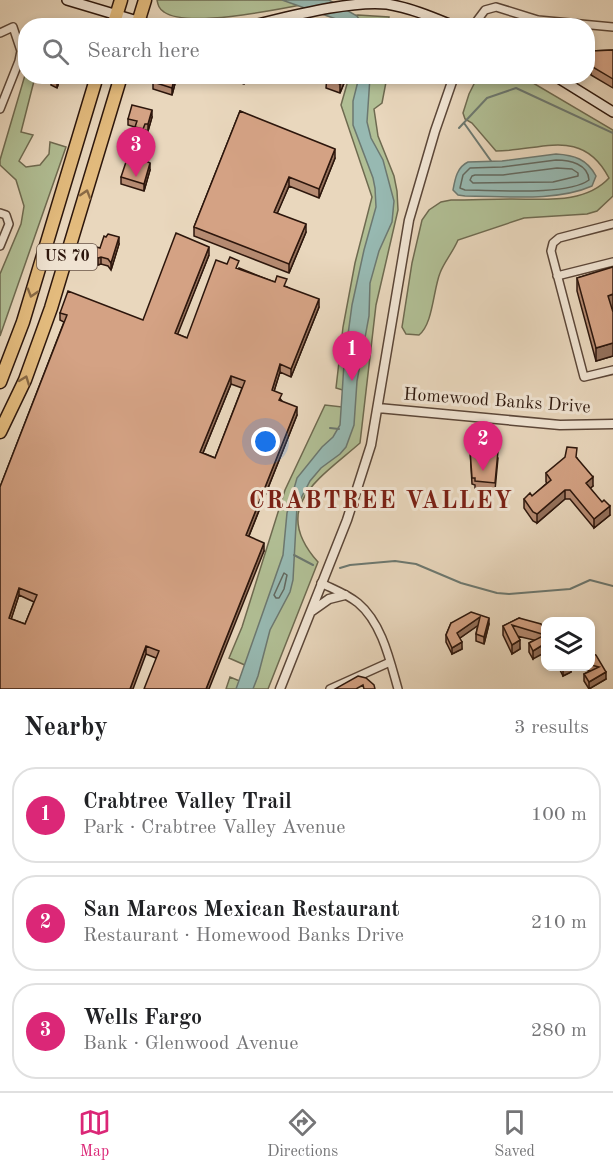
<!DOCTYPE html>
<html lang="en">
<head>
<meta charset="utf-8">
<style>
  body { margin:0; font-family:"Old Standard TT",serif; background:#f6f6f6; color:#202124 }
  .controls { position:absolute; right:18px; bottom:18px; display:grid; overflow:hidden; border-radius:12px; box-shadow:0 3px 9px #0003 }
  .controls button { width:54px; height:54px; display:grid; place-items:center; padding:0; border:0; border-bottom:2px solid #e0e0e0; background:#fff; color:#202124; font:30px sans-serif }
  .you { position:absolute; left:266px; top:442px; width:21px; height:21px; margin:-15px; border:4px solid #fff; border-radius:50%; background:#1a73e8; box-shadow:0 0 0 9px #1a73e833 }
  .badge { display:grid; place-items:center; width:39px; height:39px; border-radius:50%; background:#db2777; color:#fff; font-size:20px; font-weight:700 }
  .pin { position:absolute; translate:-50% -50px; filter:drop-shadow(0 2px 3px #0008) }
  .pin::after { content:''; position:absolute; top:32px; width:21px; height:18px; background:inherit; clip-path:polygon(0 0,100% 0,50% 100%) }
  .list { margin:0; padding:0; list-style:none }
  h2 { display:flex; justify-content:space-between; align-items:center; height:78px; margin:0; padding:0 24px; font-size:26px }
  h2 small { font-size:20px; font-weight:400; color:#757577 }
  .list li { display:grid; grid-template-columns:39px 1fr auto; gap:18px; align-items:center; box-sizing:border-box; height:96px; margin:0 12px 12px; padding:0 12px; border:2px solid #e0e0e0; border-radius:24px }
  .list b { display:block; font-size:22px; white-space:nowrap }
  .list p { margin:0; font-size:20px; white-space:nowrap; color:#757577 }
  .list em { font-size:20px; font-style:normal; color:#757577 }
  .icon { flex:none; width:33px; height:33px; fill:none; stroke:currentColor; stroke-width:2; stroke-linecap:round; stroke-linejoin:round }
  .map { position:relative; flex:none; width:613px; height:689px; overflow:hidden }
  .search { position:absolute; background:#fff; box-shadow:0 3px 9px #0003; left:18px; right:18px; top:18px; height:66px; display:flex; align-items:center; gap:15px; box-sizing:border-box; padding:0 21px; border-radius:24px; color:#757577; font-size:22px }
  .sheet { height:402px; background:#fff }
  nav { display:flex; justify-content:space-around; align-items:center; box-sizing:border-box; height:84px; border-top:2px solid #e0e0e0; background:#fff; font-size:16px; color:#757577 }
  nav a { display:grid; justify-items:center; gap:3px }
  nav .on { color:#db2777 }
  .map>svg:first-child { display:block }
  .green { fill:#b1bf95; stroke:#6e6a50; stroke-width:1.5 }
  .water { fill:#97b9b2; stroke:#6c7870; stroke-width:1.5 }
  .lines { fill:none; stroke-linecap:round; stroke-linejoin:round }
  .shore { stroke:#62685f; stroke-width:1.5 }
  .stream { stroke:#6c7870; stroke-width:2 }
  .minor-casing { stroke:#5b4638; stroke-width:10 }
  .tertiary-casing { stroke:#5b4638; stroke-width:11 }
  .secondary-casing { stroke:#2c160c; stroke-width:12 }
  .trunk-casing { stroke:#2c160c; stroke-width:15 }
  .minor { stroke:#f1e5d4; stroke-width:7 }
  .tertiary { stroke:#f1e5d4; stroke-width:8 }
  .secondary { stroke:#f1e5d4; stroke-width:9 }
  .trunk { stroke:#e4bc7e; stroke-width:12 }
  .wall { fill:#b68b72; stroke:#2c160c; stroke-width:1.5; fill-rule:evenodd }
  .shaded-wall { fill:#94715c; stroke:#2c160c; stroke-width:1.5 }
  .building { fill:#d4a284; stroke:#2c160c; stroke-width:1.5; fill-rule:evenodd }
  .oneway { stroke:#886945 }
  .labels { text-anchor:middle; dominant-baseline:central; stroke-width:6; stroke-linejoin:round; paint-order:stroke }
  .shield { fill:#f1e5d4; stroke:#675448; stroke-width:1.5 }
  .shield-label { font-size:16px; font-weight:bold; fill:#2c160c }
  .street-label { font-size:18px; fill:#2c160c; stroke:#f1e5d4 }
  .district-label { font-size:24px; font-weight:bold; letter-spacing:1.5px; fill:#7a1f14; stroke:#f1e5d4 }
</style>
</head>
<body>
<div class="map">
<svg width="613" height="689" viewBox="0 0 613 689">
  <rect width="100%" height="100%" fill="#e9d7bd"/>
  <filter id="stains"><feTurbulence type="fractalNoise" baseFrequency=".00333" numOctaves="4"/><feColorMatrix values="0 0 0 0 .2 0 0 0 0 .09 0 0 0 0 .02 0 0 0 .5 -.17"/></filter>
  <radialGradient id="worn" r=".72"><stop offset=".6" stop-color="#630" stop-opacity="0"/><stop offset="1" stop-color="#630" stop-opacity=".3"/></radialGradient>
  <path class="green" d="M157,0H326C294,6 189,30 164,12C159,9 158,5 157,0Z
    M358,15L389,17L388,26L340,25L338,18Z
    M25,75L35,77L21,132L33,135L19,161L26,167L40,165L49,154L50,142L66,147L0,336V274L21,224L24,206L16,180L0,165V160Z
    M478,76L523,77L613,130V196L597,211L587,214L524,218L458,240C453,252 444,262 440,273C433,291 433,324 419,335L406,334L402,327L412,263L422,220L429,210L441,202L451,200C472,200 492,199 512,199C545,199 585,204 609,178C582,126 541,151 496,151L472,123L465,119L463,113L469,94Z
    M349,77H387L382,103L374,109L378,136L394,176L397,191L398,210L376,305L360,443C319,479 269,507 318,562L268,689H226L230,677L242,682L247,666L229,658L242,627L285,490L325,405L342,407L346,391L336,388L343,327L355,263L372,197L341,105Z"/>
  <path class="water" d="M282,0H329L357,16L363,25H347L336,19Z
    M359,77H370L367,122L371,138L383,160L394,201L392,222L379,251L370,283L369,316L357,381L354,425L346,447L340,454L321,468L310,481L297,506L293,580L290,592L270,630L258,676L253,689H236L283,555L287,513L297,478L322,447L333,437L340,425L344,364L352,305L364,250L376,207L375,188L373,178L353,125V101Z
    M556,154C574,155 587,159 596,176L592,186C556,202 504,196 465,196L458,195L453,190C455,179 457,167 468,162L502,161Z"/>
  <g class="lines">
    <path class="shore" d="M556,160C570,160 588,164 589,180C567,196 494,190 465,190L460,188L463,175L470,168L502,167Z
      M557,168L572,169L578,173V176L553,182L473,183L470,180L472,176L475,175H503Z
      M284,573L287,575L284,589L279,598H276L274,595Z"/>
    <path class="stream" d="M464,123L491,161
      M459,128L487,98L516,88L613,133
      M330,428L339,429
      M294,555L313,565
      M340,568L350,565L395,561L416,564L461,583L497,593L509,594L570,589L590,580L613,586"/>
    <defs>
      <path id="minor" d="M473,26L485,10L496,7L538,20L613,27
        M0,33L13,27L21,51L19,61L0,109
        M0,213L6,215L9,224L0,246
        M613,224L559,238L553,243L551,251L584,377L613,370
        M557,276L613,262
        M321,583C333,589 347,594 358,603C382,623 390,661 398,689
        M330,689L390,662"/>
      <path id="tertiary" d="M378,408L560,425L613,424
        M312,611L329,599L345,595
        M280,689L347,520L371,445L409,220L435,131L454,76"/>
      <path id="secondary" d="M67,0L154,26
        M249,26C288,17 350,0 387,4C411,8 432,17 454,26
        M555,76L613,112"/>
      <path id="trunk" d="M113,26L121,0
        M137,26L145,0
        M0,382L23,322L97,76
        M0,432L25,380L51,308L121,76"/>
    </defs>
    <use href="#minor" class="minor-casing"/>
    <use href="#tertiary" class="tertiary-casing"/>
    <use href="#secondary" class="secondary-casing"/>
    <use href="#trunk" class="trunk-casing"/>
    <use href="#minor" class="minor"/>
    <use href="#tertiary" class="tertiary"/>
    <use href="#secondary" class="secondary"/>
    <use href="#trunk" class="trunk"/>
  </g>
  <path class="wall" d="M613,50V88L591,75V51Z
    M51,76H61L57,88L51,85Z
    M177,76L172,95L153,89V82Z
    M227,76H247L244,84L227,78Z
    M327,76H347L340,93L326,88Z
    M240,111L335,158L319,198L289,186L277,213L306,232L289,273L194,236V227Z
    M152,117L148,131L145,130L143,135L135,133V127L128,125V119Z
    M150,170L144,191L121,184V177Z
    M119,244L111,270L108,266L101,264L98,265L81,260V253L100,248Z
    M209,255L177,334L187,338L239,268L287,287L319,307L291,377L280,372L274,391L282,401L297,415L249,536L264,551L156,658L146,654L0,689V487L64,322L60,320V313L143,320ZM231,384L242,388L215,458L203,453ZM19,595L34,602L25,624L11,619Z
    M613,267V308H612L613,312V356L596,361L577,291V278Z
    M470,449L498,458L495,490L475,488V485L472,484Z
    M577,458L593,486L590,488L610,515L594,528L570,499H565L537,523L533,521L524,508V499L532,496L547,483L546,482V473Z
    M519,618L546,631L533,659L529,652V643L534,640L517,636L520,649L512,654L503,635V626Z
    M451,623L489,624L484,644L476,641V634L478,625L460,638L462,649L452,654L446,642V635Z
    M591,653L606,679L589,689L584,681V674L590,671L572,666H591Z
    M558,666H571V672L563,676Z"/>
  <path class="shaded-wall" d="M59,76H61L57,88V80Z
    M175,76H177L172,95V88Z
    M244,76H247L244,84Z
    M343,76H347L340,93V84Z
    M152,110V117L148,131V124Z
    M335,149V158L319,198V189Z
    M150,163V170L144,191V184Z
    M289,177V186L274,221V212Z
    M306,224V232L289,273V264Z
    M119,237V244L111,270V263Z
    M209,247V255L175,341V333Z
    M101,257V264L98,265V258Z
    M613,294V308L608,309V296Z
    M319,299V307L291,377V369Z
    M613,343V356L596,361V348Z
    M280,364V372L272,398V390Z
    M231,376V384L200,460V452Z
    M297,407V415L246,543V535Z
    M593,477V486L586,492V483Z
    M565,490V499L537,523V514Z
    M610,506V515L594,528V519Z
    M264,543V551L209,689H206Z
    M19,588V595L9,626V618Z
    M480,617V624L457,640V633Z
    M489,618V624L484,644V637Z
    M520,640V649L512,654V645Z
    M462,642V649L452,654V648Z
    M546,643V652L533,659V651Z
    M146,646V654L133,689H130Z
    M569,666H571V672L563,676V669Z
    M606,672V679L589,689V682Z"/>
  <path class="building" d="M613,50V79L591,66V51Z
    M51,76H59L57,80Z
    M154,76H175L172,88L153,82Z
    M327,76H343L340,84L326,79Z
    M132,105L152,110L148,124H145L143,129L135,127L137,121L128,119Z
    M240,111L335,149L319,189L289,177L274,212L306,224L289,264L194,227Z
    M128,156L135,158V156L150,163L144,184L121,177Z
    M176,233L209,247L175,333L187,338L216,260L227,264L230,257L239,261L236,268L275,282L277,276L287,279L284,286L319,299L291,369L280,364L272,390L282,394L279,400L297,407L246,535L264,543L206,689H144L159,651L146,646L130,689H0V487L67,315L60,313L68,291L143,320ZM231,376L245,381L215,458L200,452ZM19,588L37,595L25,624L9,618Z
    M108,234L119,237L111,263L108,259L101,257L98,258L81,253L93,246L100,248L104,236L106,237Z
    M613,267V294L608,296L613,312V343L596,348L577,278Z
    M482,445L491,446V450L498,451L495,483L475,481V478H472L470,449L482,450Z
    M567,447L577,448L576,457L593,477L586,483L602,502L604,500L610,506L594,519L570,490H565L537,514L533,512L524,499L530,493L532,496L551,480L546,473L565,457Z
    M471,612L489,618L484,637L476,634L480,617L457,633L462,642L452,648L446,635L451,623Z
    M519,618L541,624L546,631V643L533,651L529,643L545,635L512,625L520,640L512,645L503,626Z
    M591,653L596,655L606,672L589,682L584,674L599,667L591,665Z
    M358,676L366,678L374,685L375,689H364L363,685L356,689H335Z"/>
  <defs><path id="oneway-chevron" d="M-2-3.5L2.5 0L-2 3.5" fill="none" stroke-width="1.6" stroke-linecap="round" stroke-linejoin="round" transform="scale(1.5)"/></defs>
  <g class="oneway">
    <use href="#oneway-chevron" transform="translate(86 194) rotate(-73)"/>
    <use href="#oneway-chevron" transform="translate(32 293) rotate(107)"/>
    <use href="#oneway-chevron" transform="translate(25 380) rotate(-69)"/>
  </g>
  <g class="labels">
    <rect class="shield" x="37" y="244" width="60" height="26" rx="4.5"/>
    <g class="shield-label">
      <text x="67" y="257">US 70</text>
    </g>
    <g class="street-label">
      <text transform="translate(497 401) rotate(4)">Homewood Banks Drive</text>
    </g>
    <g class="district-label">
      <text x="381" y="502">CRABTREE VALLEY</text>
    </g>
  </g>
  <rect width="100%" height="100%" filter="url(#stains)"/>
  <rect width="100%" height="100%" fill="url(#worn)"/>
</svg>
<div class="controls">
<button><svg class="icon" aria-label="layers" viewBox="0 0 24 24"><path d="M12 4l9 5-9 5-9-5zM3 14l9 5 9-5"/></svg></button>
</div>
<div class="you"></div>
<div class="pin badge" style="left:352px;top:381px">1</div>
<div class="pin badge" style="left:483px;top:471px">2</div>
<div class="pin badge" style="left:136px;top:177px">3</div>
<div class="search"><svg class="icon" aria-label="search" viewBox="0 0 24 24"><circle cx="10" cy="10" r="6"/><path d="M15 15l6 6"/></svg>Search here</div>
</div>
<section class="sheet">
<h2>Nearby<small>3 results</small></h2>
<ul class="list">
<li><span class="badge">1</span><div><b>Crabtree Valley Trail</b><p>Park · Crabtree Valley Avenue</p></div><em>100 m</em></li>
<li><span class="badge">2</span><div><b>San Marcos Mexican Restaurant</b><p>Restaurant · Homewood Banks Drive</p></div><em>210 m</em></li>
<li><span class="badge">3</span><div><b>Wells Fargo</b><p>Bank · Glenwood Avenue</p></div><em>280 m</em></li>
</ul>
</section>
<nav>
<a class="on"><svg class="icon" aria-label="map" viewBox="0 0 24 24"><path d="M3 6l6-2 6 2 6-2v14l-6 2-6-2-6 2zM9 4v14M15 6v14"/></svg>Map</a>
<a><svg class="icon" aria-label="directions" viewBox="0 0 24 24"><path d="M12 3l9 9-9 9-9-9zM9 14v-3h6M13 9l2 2-2 2"/></svg>Directions</a>
<a><svg class="icon" aria-label="saved" viewBox="0 0 24 24"><path d="M7 4h10v16l-5-4-5 4z"/></svg>Saved</a>
</nav>
</body>
</html>
